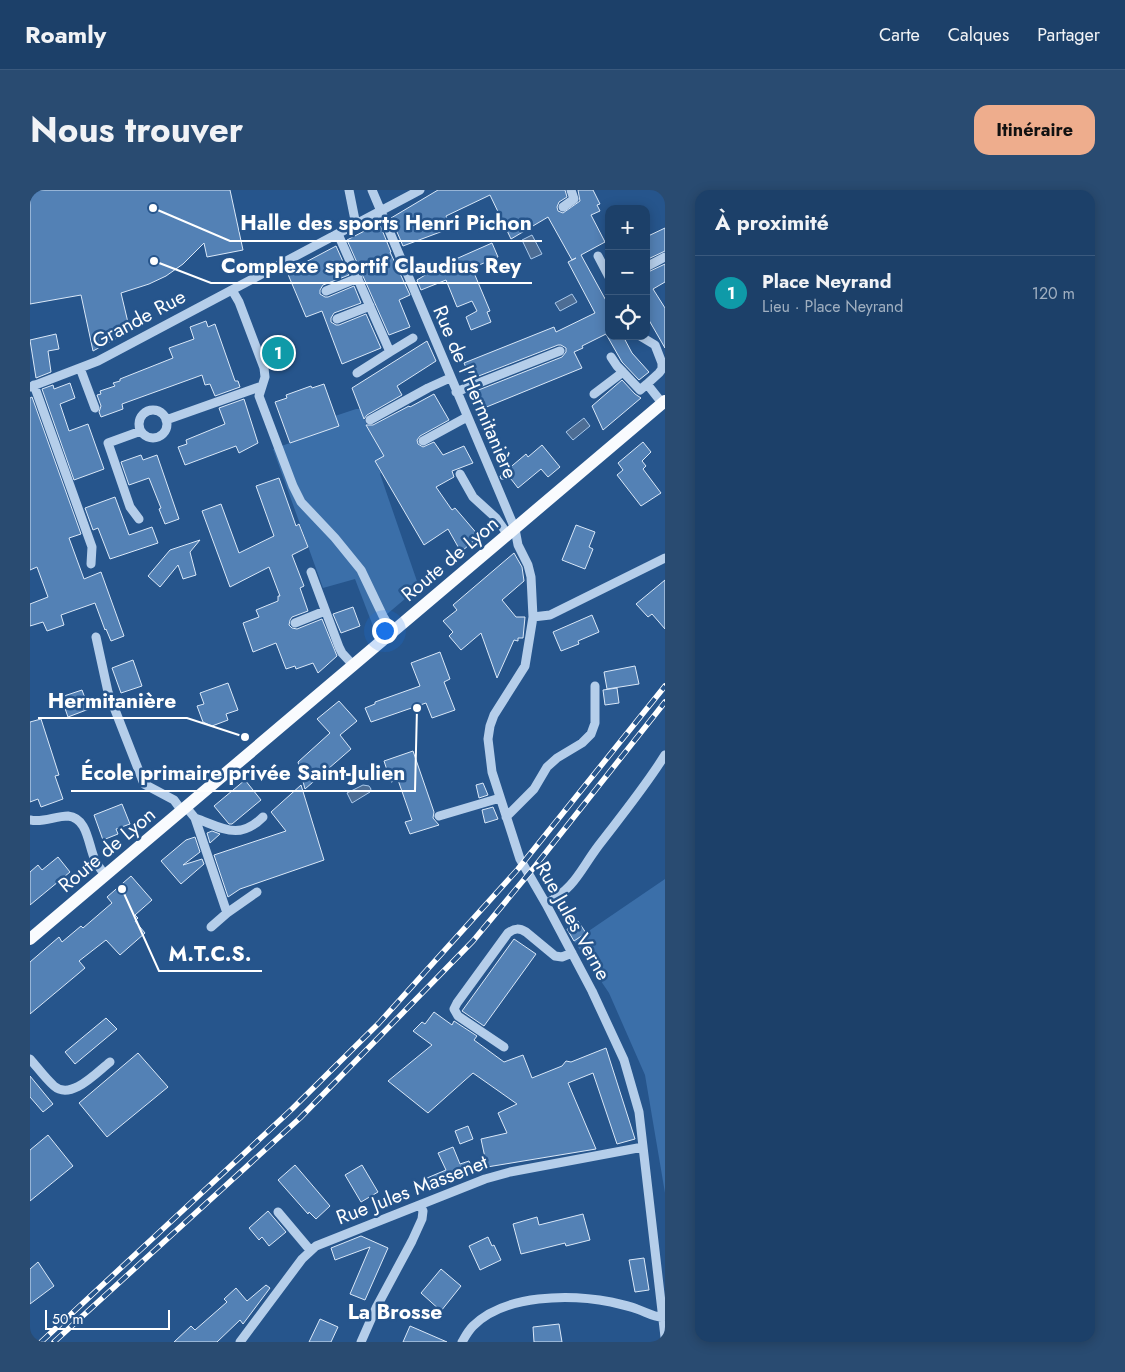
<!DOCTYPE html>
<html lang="fr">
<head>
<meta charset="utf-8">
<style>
  body { margin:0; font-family:Jost,sans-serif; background:#294b71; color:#f1f3f6 }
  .controls { position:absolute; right:15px; top:15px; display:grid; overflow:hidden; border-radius:10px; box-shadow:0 2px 12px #0003 }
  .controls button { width:45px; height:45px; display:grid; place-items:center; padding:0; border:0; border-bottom:1px solid #3a597d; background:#1c4069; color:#f1f3f6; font:25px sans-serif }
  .scale { position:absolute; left:15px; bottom:12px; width:125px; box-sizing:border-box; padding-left:5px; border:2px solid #fff; border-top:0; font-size:14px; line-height:18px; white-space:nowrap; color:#fff; -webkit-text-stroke:4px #26558c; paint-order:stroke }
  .you { position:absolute; left:354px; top:440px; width:18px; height:18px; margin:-12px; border:4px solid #fff; border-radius:50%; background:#1a73e8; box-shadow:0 0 0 8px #1a73e833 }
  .badge { display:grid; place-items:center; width:32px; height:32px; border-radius:50%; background:#eead8d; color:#fff; font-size:16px; font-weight:700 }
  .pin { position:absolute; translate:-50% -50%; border:2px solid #fff; box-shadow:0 1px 5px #0006 }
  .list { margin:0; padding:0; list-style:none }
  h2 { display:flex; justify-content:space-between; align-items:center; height:65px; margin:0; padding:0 20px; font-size:21px }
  h2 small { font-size:16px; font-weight:400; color:#a0afc0 }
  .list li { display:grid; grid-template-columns:32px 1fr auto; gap:15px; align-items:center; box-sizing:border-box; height:75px; padding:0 20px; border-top:1px solid #3a597d }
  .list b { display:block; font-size:19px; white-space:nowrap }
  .list p { margin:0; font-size:16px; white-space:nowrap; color:#a0afc0 }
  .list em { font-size:16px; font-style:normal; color:#a0afc0 }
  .icon { flex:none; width:28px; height:28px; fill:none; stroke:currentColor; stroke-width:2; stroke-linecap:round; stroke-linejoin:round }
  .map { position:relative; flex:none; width:635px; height:1152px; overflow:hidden; border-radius:15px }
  header { display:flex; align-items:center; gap:30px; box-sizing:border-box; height:70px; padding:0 25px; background:#1c4069; border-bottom:1px solid #3a597d }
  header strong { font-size:24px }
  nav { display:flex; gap:28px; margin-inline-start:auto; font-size:18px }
  .intro { display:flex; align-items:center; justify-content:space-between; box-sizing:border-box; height:120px; padding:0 30px }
  h1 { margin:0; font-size:35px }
  .button { padding:12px 22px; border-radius:15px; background:#eead8d; color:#111; font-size:18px; font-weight:700 }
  main { display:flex; gap:30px; padding:0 30px }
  aside { flex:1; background:#1c4069; border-radius:15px; box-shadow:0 2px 12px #0003 }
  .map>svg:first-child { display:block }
  .green { fill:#3b6fa9 }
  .water { fill:#4d6d94; stroke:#aac9eb }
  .building { fill:#5381b5; stroke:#dae8f8 }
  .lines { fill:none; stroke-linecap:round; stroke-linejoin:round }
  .minor { stroke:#b5ceea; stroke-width:9 }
  .major { stroke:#f9fbfe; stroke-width:12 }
  .rail-casing { stroke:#fff; stroke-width:5.5 }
  .rail { stroke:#26558c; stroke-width:4; stroke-dasharray:11; stroke-linecap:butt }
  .labels { text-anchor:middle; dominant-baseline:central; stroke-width:5; stroke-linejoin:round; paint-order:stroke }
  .street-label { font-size:20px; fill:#fff; stroke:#26558c }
  .neighbourhood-label { font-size:21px; font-weight:bold; fill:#fff; stroke:#26558c }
  .leader { fill:none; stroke:#fff; stroke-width:2 }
  .callout-dot { fill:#fff; stroke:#26558c; stroke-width:2 }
  .callout-label { font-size:21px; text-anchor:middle; font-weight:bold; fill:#fff; stroke:#26558c; stroke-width:5; stroke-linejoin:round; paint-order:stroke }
</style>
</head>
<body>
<header>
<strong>Roamly</strong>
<nav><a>Carte</a><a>Calques</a><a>Partager</a></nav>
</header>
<div class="intro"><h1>Nous trouver</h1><a class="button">Itinéraire</a></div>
<main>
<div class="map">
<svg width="635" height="1152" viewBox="0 0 635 1152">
  <rect width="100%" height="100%" fill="#26558c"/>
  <path class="green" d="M326,219H330L339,240L354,266L345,271L351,283L350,284L389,397L343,436L325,389L293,398L243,259L308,236L305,226Z
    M635,689V1003L615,885L579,803L544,751Z"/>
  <path class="water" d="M502,45L512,64L501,69L492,50Z
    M542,104L547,112L530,121L525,113Z
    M554,228L560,236L543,250L536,242Z
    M333,595L339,596L341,599L340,602L322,613L317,603Z"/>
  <path class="building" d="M0,0H200L213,60L177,67L174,53L153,74L136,86L119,94L91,103L100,141L63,161L51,105L0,114Z
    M408,0H535L537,7L529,12L527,17L528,21L533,23L550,11L548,0H563L570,14L567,15L570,21L561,25L575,52L551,65L579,116V146H593L602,163L619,182L609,190L592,172L576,144L552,156L553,158L544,162L552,178L454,218L446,201L532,167L536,162V158L531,155H528L441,189L434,173L524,137L526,142L565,123L538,72L546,68L542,70L518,27L481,49L460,5L416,26L421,38L373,56L361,28Z
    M348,34V36L350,35L361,62H360L380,105L369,110L380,137L359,145L317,50Z
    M635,38V61L616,70V47Z
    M462,53L468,67L442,78L460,121L457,122L461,132L441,140L436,127L447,121L442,111L427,117L416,90L391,100L387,90L410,76Z
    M306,56L319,85L293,95L290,100V104L295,107H298L324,96L331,113L304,123L301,128V132L306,135H309L336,124L351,158L312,174L292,121L276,127L257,82Z
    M635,74V92L623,99L635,118V158L616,125V83Z
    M176,131L178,137L185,134L205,191H208L210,197L185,206L180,194L175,195L172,185L92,214L93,219L71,227L69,222L71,216L67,205L71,204L70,201L85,196L83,193L90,191V189L143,168L139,158L164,149L160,137Z
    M26,144L29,159L18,161L21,182L6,188L0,150Z
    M397,151L406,171L367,196L372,205L337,225L334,229L322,198Z
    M592,190L605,204L611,208L573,240L562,216Z
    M40,193L45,208L30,214L39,241L58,234L74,279L44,290L12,199L23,195L24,199Z
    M294,194L309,236L260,253L245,212L257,208L256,205L281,196L282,198Z
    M404,204L419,230L390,246L387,250L388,254L393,257L404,252L413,265L434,256L443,273L422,281L424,287L406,297L422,320L425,318L449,346L431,362L418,339L394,355L345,271L354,266L336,235H343L379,216L380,217Z
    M2,207L51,344L39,348L54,389L71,382L94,446L81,451L76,439L75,440L65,413L31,425L34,435L17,441L13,432L0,436V414L18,407L7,377L0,380V208Z
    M214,209L228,253L209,263L206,256L155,275L148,257L157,254L156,250L195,234L189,218Z
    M613,252L621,262L612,271L616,276L613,279L631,303L611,316L587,285L593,280L588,273Z
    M512,255L530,277L518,287L511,279L488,298L481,289H471L470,286L496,264L498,267Z
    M111,265L113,270L127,265L149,329L135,334L129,319L131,318L119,288L99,295L91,272Z
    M249,288L266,336L269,334L278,357L262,365L274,396L270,398L278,421L262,427L260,430L259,435L262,438L267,439L292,429L307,466L288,483L283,473L266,479L265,476L256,479L246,453L223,462L213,433L229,427L226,420L248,411V406H250L239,377L200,397L172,321L191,314L209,363L244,346L226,296Z
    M85,307L99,345L122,337L128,353L80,369L68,338L63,340L55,318Z
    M546,335L565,342L559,357L563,359L555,379L532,370Z
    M170,350L160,362L166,385L153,389L148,375L130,397L118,386L140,360Z
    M484,363L492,377L494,391L472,410L486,427H495L493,448H488V451L484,450L467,488L451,443L431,460L419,446L423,442L413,431L427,420L423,415Z
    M635,390V439L622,424L618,427L606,414Z
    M323,417L330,436L311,443L303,424Z
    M562,425L569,442L548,451L549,454L531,461L523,442Z
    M410,462L420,489L414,492L425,520L402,528L396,513L341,532L335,518L345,514V512L390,496L381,473Z
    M103,470L112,496L91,503L82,478Z
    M605,476L609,494L577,499L574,482Z
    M198,493L208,520L196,524L198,530L182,536L173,532L167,516L174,514L170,503Z
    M587,498L589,513L575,515L573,500Z
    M52,500L59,519L38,527L31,507Z
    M309,511L327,531L310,545L321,559L275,599L268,572L300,543L287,529Z
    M11,529L29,585L25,586L33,609L11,617L8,609L0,612V532Z
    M383,561L404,622L403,628L409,635L380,644L375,632L382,630L368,590L361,592L354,571Z
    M215,590L231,610L202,634H199L184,616Z
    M453,593L458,605L449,608L446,595Z
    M271,595L294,670L210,699L198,707L184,665L256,641L241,622Z
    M92,614L100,634L86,639L88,644L73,650L64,625Z
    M463,617L468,629L455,633L452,620Z
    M182,641L190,644L180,653L177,643Z
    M165,647L170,662L153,675L172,669L174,674L151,694L131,671L156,650Z
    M28,667L40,682L0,715V682L8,675L12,680Z
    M101,686L122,710L105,725L108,728L105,731L115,743L90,765L76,750L49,771L55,778L0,824V772L29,747L32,752L51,736L53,738L82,713L77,707Z
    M548,731L556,743L544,751L537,739Z
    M484,749L506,764L454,836L432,821Z
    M404,822L422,835L424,831L447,846L444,850L474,872L493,865L502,888L532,876L536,871L541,872L576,858L605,949L587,954L563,883L538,893L566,959L457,977L451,949L477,943L468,923L487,914L443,883L398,923L358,891L402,855L383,841L392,832L395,834Z
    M76,828L87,839L45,874L35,862Z
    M108,863L138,897L77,947L49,913Z
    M0,886L23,914L13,922L0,907Z
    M438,936L443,949L430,954L425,941Z
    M18,945L43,976L0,1011V960Z
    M423,957L430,974L439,971L444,982L402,999L397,988L416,980L408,963Z
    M265,975L300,1016L286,1029L279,1022L278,1024L248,990Z
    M332,975L348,1002L331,1012L315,985Z
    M238,1021L256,1042L239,1056L232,1047L229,1050L219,1038Z
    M553,1024L560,1050L536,1056L535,1053L491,1064L483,1034L507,1027L509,1035Z
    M331,1046L358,1058L335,1110L320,1104L340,1057L305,1070L301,1058Z
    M458,1047L462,1056L464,1055L471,1070L450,1080L439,1056Z
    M614,1068L619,1100L605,1102L599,1070Z
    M8,1072L24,1096L0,1114V1079Z
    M411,1079L431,1096L411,1121L391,1103Z
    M236,1095L240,1098L213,1134L210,1130L187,1152H144L161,1136L165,1140L197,1112L194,1109L206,1098L217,1111Z
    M290,1129L308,1137L301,1152H279Z
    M529,1134L532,1152H504L503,1137Z
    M380,1136L387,1139L417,1152H373Z"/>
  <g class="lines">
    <path class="minor" d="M319,0L326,35
      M342,0L485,339L488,355L498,375L501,387L503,427L495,476L464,525L460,536L458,549L462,582L490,669L516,714L562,801L594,870L609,922L635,1147
      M533,17L544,9L541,0
      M308,44L360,162L327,183
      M568,66L579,87
      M616,77L635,67
      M202,100L209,112L234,178L235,187L229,206L263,296L271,312L305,348L331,380L353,426L363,443
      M296,101L328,88
      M307,129L340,116
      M610,146L625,155L632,173V179L629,183L617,194
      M360,162L383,148
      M581,167L587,176L593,182
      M50,178L65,218
      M4,195L62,357L61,374
      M0,197L68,171L390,0
      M426,202L530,161
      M564,204L593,182L610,200L617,194L632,213
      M109 234a14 14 0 1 1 28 0a14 14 0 1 1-28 0Z
      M136,230L232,196
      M340,230L398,198L420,188
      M393,251L437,227
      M430,284L443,307L466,328L478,345
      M109,329L100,317L78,253L111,241
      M281,382L309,457L312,463L324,476
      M503,427L520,425L635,368
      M265,433L295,421
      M66,447L78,502L114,594L144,610L152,621
      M156,617L165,628L197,723L181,737
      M409,626L470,608
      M476,627L504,599L517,577L527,568L552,553L561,544L565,533V496
      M165,628C193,638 209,651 233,627
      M0,630C13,633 25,626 38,626C58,628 58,655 65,670C67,675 72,681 76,686
      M516,714C546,697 550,680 569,655C592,625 615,597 635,565
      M197,723L227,702
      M474,857L428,826L424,819L427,813L478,743C485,738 489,738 496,742L525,766L532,767L542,763
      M0,869C8,878 15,888 24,896C41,911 67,882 80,872
      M248,1022L280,1060
      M210,1152L272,1069L286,1056L455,989L480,982L613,957
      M331,1152L346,1118L382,1051L392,1029L393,1021L390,1015
      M432,1152C435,1147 438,1141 443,1136C475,1104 540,1104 581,1112C590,1114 599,1116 607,1119C616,1122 623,1127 632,1127"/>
    <path class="major" d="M0,749L635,211"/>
    <defs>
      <path id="rail" d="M11,1152L262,919L349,833L488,679L635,496
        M24,1152L270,928L443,751L506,675L635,512"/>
    </defs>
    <use href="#rail" class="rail-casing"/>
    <use href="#rail" class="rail"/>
  </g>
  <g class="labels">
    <g class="street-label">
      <text transform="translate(109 129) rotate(-28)">Grande Rue</text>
      <text transform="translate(445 202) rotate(67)">Rue de l'Hermitanière</text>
      <text transform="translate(420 369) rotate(-40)">Route de Lyon</text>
      <text transform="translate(77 660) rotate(-40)">Route de Lyon</text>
      <text transform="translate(543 731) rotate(61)">Rue Jules Verne</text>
      <text transform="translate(382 1000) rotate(-21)">Rue Jules Massenet</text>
    </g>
    <g class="neighbourhood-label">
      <text x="365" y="1122">La Brosse</text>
    </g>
  </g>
  <path class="leader" d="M123 18L200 51H512M124 71L181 93H502M215 547L157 528H8M387 518L385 601H41M92 699L129 781H232"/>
  <g class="callout-dot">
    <circle cx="123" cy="18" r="5"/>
    <circle cx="124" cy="71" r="5"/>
    <circle cx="215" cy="547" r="5"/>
    <circle cx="387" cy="518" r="5"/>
    <circle cx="92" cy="699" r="5"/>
  </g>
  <g class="callout-label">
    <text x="356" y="40">Halle des sports Henri Pichon</text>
    <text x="341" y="83">Complexe sportif Claudius Rey</text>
    <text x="82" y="518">Hermitanière</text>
    <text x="213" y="590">École primaire privée Saint-Julien</text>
    <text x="180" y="771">M.T.C.S.</text>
  </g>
</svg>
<div class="controls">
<button>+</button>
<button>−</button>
<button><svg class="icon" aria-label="locate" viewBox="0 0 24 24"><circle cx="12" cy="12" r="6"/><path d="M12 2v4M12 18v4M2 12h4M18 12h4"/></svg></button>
</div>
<div class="scale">50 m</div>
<div class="you"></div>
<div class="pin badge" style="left:248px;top:163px;background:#0f9aa8">1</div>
</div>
<aside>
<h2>À proximité<small></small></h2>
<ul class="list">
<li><span class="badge" style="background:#0f9aa8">1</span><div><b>Place Neyrand</b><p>Lieu · Place Neyrand</p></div><em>120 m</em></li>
</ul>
</aside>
</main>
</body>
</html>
